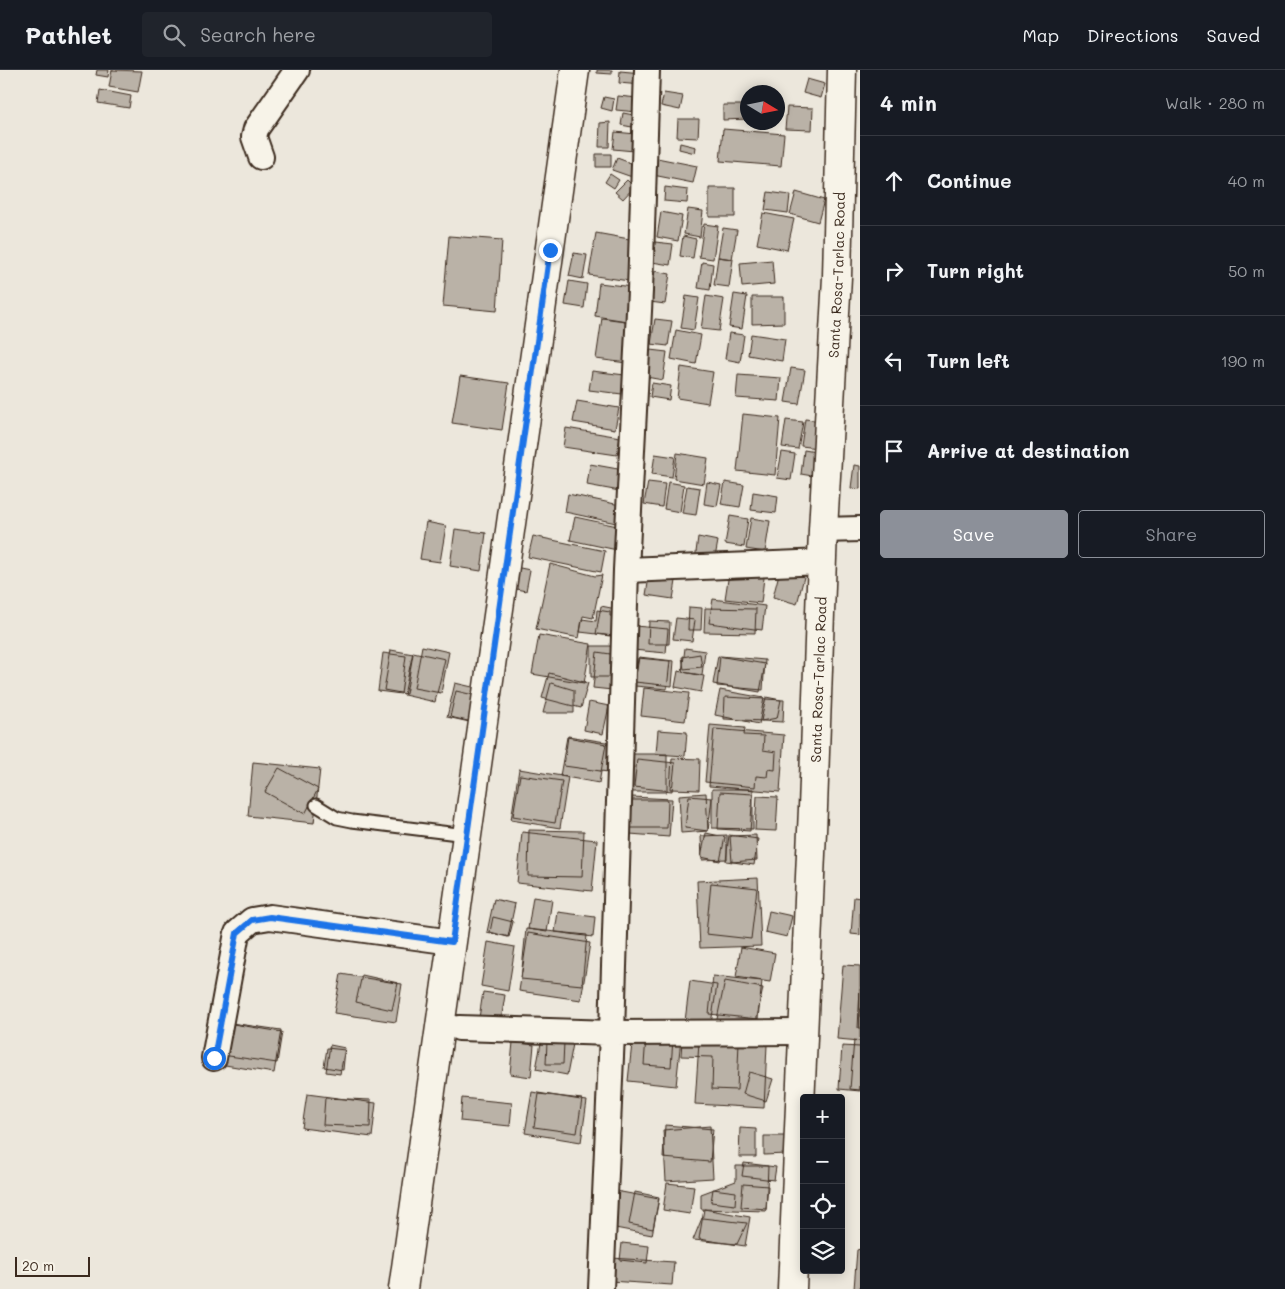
<!DOCTYPE html>
<html lang="en">
<head>
<meta charset="utf-8">
<style>
  body { margin:0; font-family:Mali,sans-serif; background:#20242c; color:#f1f3f6 }
  .controls { position:absolute; right:15px; bottom:15px; display:grid; overflow:hidden; border-radius:5px; box-shadow:0 2px 12px #0003 }
  .controls button { width:45px; height:45px; display:grid; place-items:center; padding:0; border:0; border-bottom:1px solid #363941; background:#171b24; color:#f1f3f6; font:25px sans-serif }
  .compass { position:absolute; left:740px; top:15px; width:45px; height:45px; border-radius:50%; background:#171b24; box-shadow:0 2px 12px #0003; rotate:100deg }
  .scale { position:absolute; left:15px; bottom:12px; width:75px; box-sizing:border-box; padding-left:5px; border:2px solid #3b2a1e; border-top:0; font-size:14px; line-height:18px; white-space:nowrap; color:#3b2a1e; -webkit-text-stroke:4px #f7f3e8; paint-order:stroke }
  .stop { position:absolute; width:15px; height:15px; margin:-11px; border:4px solid #1a73e8; border-radius:50%; background:#fff }
  .stop.end { background:#1a73e8; border-color:#fff; box-shadow:0 1px 5px #0008 }
  .list { margin:0; padding:0; list-style:none }
  h2 { display:flex; justify-content:space-between; align-items:center; height:65px; margin:0; padding:0 20px; font-size:21px }
  h2 small { font-size:16px; font-weight:400; color:#9ea1a6 }
  .list li { display:grid; grid-template-columns:32px 1fr auto; gap:15px; align-items:center; box-sizing:border-box; height:90px; padding:0 20px; border-top:1px solid #363941 }
  .list b { display:block; font-size:19px; white-space:nowrap }
  .list em { font-size:16px; font-style:normal; color:#9ea1a6 }
  .actions { display:flex; gap:10px; padding:15px 20px }
  .actions a { flex:1; padding:11px 0; border:1px solid #8c9099; border-radius:5px; text-align:center; font-size:18px; color:#8c9099 }
  .actions .main { background:#8c9099; color:#fff }
  .icon { flex:none; width:28px; height:28px; fill:none; stroke:currentColor; stroke-width:2; stroke-linecap:round; stroke-linejoin:round }
  .map { position:relative; flex:none; width:860px; height:1219px; overflow:hidden }
  header { display:flex; align-items:center; gap:30px; box-sizing:border-box; height:70px; padding:0 25px; background:#171b24; border-bottom:1px solid #363941 }
  header strong { font-size:24px }
  nav { display:flex; gap:28px; margin-inline-start:auto; font-size:18px }
  .search { width:350px; height:45px; background:#20242c; display:flex; align-items:center; gap:12px; box-sizing:border-box; padding:0 18px; border-radius:5px; color:#9ea1a6; font-size:19px }
  main { display:flex }
  aside { flex:1; background:#171b24 }
  .map>svg:first-child { display:block }
  .building { fill:#bab2a7; stroke:#3b2a1e }
  .lines { fill:none; stroke-linecap:round; stroke-linejoin:round }
  .service-casing { stroke:#3b2a1e; stroke-width:15 }
  .minor-casing { stroke:#3b2a1e; stroke-width:28 }
  .tertiary-casing { stroke:#3b2a1e; stroke-width:31 }
  .trunk-casing { stroke:#3b2a1e; stroke-width:31 }
  .service { stroke:#f7f3e8; stroke-width:11 }
  .minor { stroke:#f7f3e8; stroke-width:24 }
  .tertiary { stroke:#f7f3e8; stroke-width:28 }
  .trunk { stroke:#f7f3e8; stroke-width:28 }
  .route { stroke:#1a73e8; stroke-width:6 }
  .labels { text-anchor:middle; dominant-baseline:central; stroke-width:5; stroke-linejoin:round; paint-order:stroke }
  .street-label { font-size:14px; fill:#3b2a1e; stroke:#f7f3e8 }
</style>
</head>
<body>
<header>
<strong>Pathlet</strong>
<div class="search"><svg class="icon" aria-label="search" viewBox="0 0 24 24"><circle cx="10" cy="10" r="6"/><path d="M15 15l6 6"/></svg>Search here</div>
<nav><a>Map</a><a>Directions</a><a>Saved</a></nav>
</header>
<main>
<div class="map">
<svg width="860" height="1219" viewBox="0 0 860 1219">
  <rect width="100%" height="100%" fill="#ece7dc"/>
  <filter id="ink" filterUnits="userSpaceOnUse"><feTurbulence type="fractalNoise" baseFrequency=".02" numOctaves="2"/><feDisplacementMap in="SourceGraphic" scale="10" xChannelSelector="R" yChannelSelector="G"/><feConvolveMatrix kernelMatrix="1 2 1 2 8 2 1 2 1" color-interpolation-filters="sRGB"/></filter>
  <g filter="url(#ink)">
    <path class="building" d="M97,0H109L108,7L96,5Z
      M112,0L142,1L138,22L109,17Z
      M597,0H612V4L597,3Z
      M620,1L642,3L641,15L619,13Z
      M807,9L825,14L821,28L803,23Z
      M100,20L131,26L129,38L98,33Z
      M664,23L683,26L680,40L661,36Z
      M618,26L638,28L637,42L616,40Z
      M604,27L614,29L612,41L601,38Z
      M723,35H748V49L723,50Z
      M787,37L813,38L812,60L785,59Z
      M623,43L634,45L632,57L621,55Z
      M678,49H699L698,68L677,67Z
      M610,52L609,77H599L600,53Z
      M723,59L784,64L781,96L720,91Z
      M615,62L636,64L634,81L613,79Z
      M680,73L696,77L695,83L679,79Z
      M596,84H611V97H596Z
      M617,88L636,95L632,107L612,100Z
      M657,88L697,96L693,113L653,105Z
      M610,104L619,110L614,118L605,112Z
      M627,110L634,117L623,129L615,122Z
      M665,117L688,120L687,133L664,131Z
      M709,118H735V147H709Z
      M768,122L790,125L788,143L765,140Z
      M796,122L824,130L818,152L790,144Z
      M688,139L703,141L700,167L684,164Z
      M661,142L682,146L678,171L657,167Z
      M763,143L794,149L787,180L757,174Z
      M704,154L718,156L713,189L699,187Z
      M723,158L737,160L732,189L718,187Z
      M596,163L635,170L629,211L589,205Z
      M449,166L502,170L497,241L443,236Z
      M683,166L696,169L693,188L680,186Z
      M655,172L673,174L670,195L652,192Z
      M574,183L587,185L583,209L569,206Z
      M718,187L733,189L729,217L714,215Z
      M772,190L774,214L742,217L740,193Z
      M702,192L713,194L710,220L698,218Z
      M655,201L670,204L665,234L650,232Z
      M569,211L587,214L584,238L565,235Z
      M599,213L632,217L627,251L595,246Z
      M734,224L747,226L742,259L729,257Z
      M686,226L699,228L694,260L681,258Z
      M706,226L724,229L719,261L701,259Z
      M752,227H784V253L752,254Z
      M602,248L633,252L627,293L596,289Z
      M655,249L672,251L668,276L651,274Z
      M676,260L701,265L696,294L671,289Z
      M729,263L744,265L740,292L725,289Z
      M751,264L785,269L782,291L748,285Z
      M650,280L667,282L663,310L646,307Z
      M681,297L713,302L708,333L677,328Z
      M791,298L805,300L799,334L785,332Z
      M592,301L625,305L622,324L589,320Z
      M738,305L781,308L779,331L736,328Z
      M460,306L509,313L502,360L452,353Z
      M652,313L671,316L669,330L650,327Z
      M577,331L619,338L615,359L573,352Z
      M743,344L780,348L775,405L737,401Z
      M805,349L822,351L818,378L801,376Z
      M786,350L803,352L798,379L782,377Z
      M566,358L620,367L617,385L563,377Z
      M804,380L822,383L818,407L801,404Z
      M782,382L795,384L791,410L777,408Z
      M677,383L708,388L704,414L674,409Z
      M655,384L675,387L672,407L652,404Z
      M590,394L629,401L625,422L587,415Z
      M854,395L860,396V419L851,418Z
      M648,412L665,414L662,437L644,434Z
      M668,412L684,415L680,442L664,439Z
      M707,412L721,415L717,436L704,434Z
      M725,412L744,415L740,437L721,434Z
      M687,416L700,418L696,445L682,443Z
      M753,422L778,426L776,443L751,440Z
      M568,424L620,435L616,453L565,442Z
      M730,446L748,449L744,477L725,474Z
      M575,447L622,457L617,480L570,470Z
      M751,448L770,451L765,482L746,479Z
      M426,452L446,456L440,492L420,489Z
      M455,459L486,463L481,501L450,496Z
      M533,466L605,481L601,502L528,487Z
      M698,467L718,471L714,493L695,490Z
      M550,494L595,506L602,505L593,548L583,546L579,568L536,559Z
      M510,496L530,500L526,521L506,517Z
      M765,499L761,533L725,529L729,503Z
      M780,500L804,507L797,534L773,527Z
      M650,501L677,505L673,529L646,525Z
      M713,529L765,536L762,560L709,553Z
      M601,536L621,540L617,567L596,564Z
      M689,537L702,538L701,560H688Z
      M705,538L756,539L755,563L704,562Z
      M597,540L610,542V546L617,547L614,566L580,562L582,549L596,551Z
      M676,548L695,550L692,571L673,569Z
      M649,551L670,552L669,574H648Z
      M635,556L668,559L666,583L633,580Z
      M539,565L591,574L584,613L532,604Z
      M422,576L449,582L441,623L414,618Z
      M591,576H613V607H591Z
      M685,578L705,581L702,605L682,602Z
      M391,580L413,584L406,624L384,620Z
      M413,582L445,589L435,632L404,625Z
      M597,582L617,585L612,620L593,618Z
      M383,583L406,586L401,624L378,621Z
      M700,584L702,597L684,599L682,587Z
      M718,586L765,594L760,622L713,614Z
      M720,586L765,590L763,620L717,616Z
      M639,587L674,591L672,616L635,612Z
      M638,588L670,591L667,619L635,616Z
      M678,601L704,606L701,622L675,617Z
      M549,603L588,613L581,638L542,628Z
      M455,613L481,619L474,653L447,647Z
      M551,613L574,620V643H543Z
      M644,618L689,623L685,651L641,646Z
      M720,620L764,628L759,654L715,645Z
      M456,621L478,626L472,652L450,647Z
      M725,627L784,630L783,652L724,649Z
      M766,627L781,630L777,648L761,651Z
      M589,632L609,636L603,664L584,660Z
      M710,655L745,658L744,665L764,666L763,680L776,682L775,700L768,699L767,707L756,706L755,717L705,712Z
      M714,659L784,665L780,722L709,716Z
      M658,660L687,662L685,686L656,684Z
      M568,666L612,673L608,702L564,696Z
      M567,667L606,674L599,713L560,706Z
      M632,684H667V722H632Z
      M672,688L700,689L699,720L670,719Z
      M637,689L675,693L672,721L634,717Z
      M253,692L320,699L314,753L248,746Z
      M279,698L318,719L305,744L265,722Z
      M519,699L568,707L560,758L511,750Z
      M520,705L562,711L555,753L513,746Z
      M712,719H753V759L712,758Z
      M720,722L753,724L750,761L718,759Z
      M706,723L708,761L681,763L679,725Z
      M689,726L712,728L708,761L685,758Z
      M757,726L778,727L776,761L755,760Z
      M632,727L672,729L669,767L630,764Z
      M631,730H668L667,758H630Z
      M529,760L584,761L582,807L528,806Z
      M522,762L597,770L592,821L517,813Z
      M706,763L725,767L720,791L701,787Z
      M727,765V789L702,790L701,766Z
      M729,765L758,769L754,795L726,791Z
      M756,765L757,790L732,792L730,766Z
      M758,808L761,876L700,878L697,811Z
      M711,813L757,818L751,869L706,864Z
      M533,827L552,830L547,862L528,859Z
      M854,827L860,828V865L851,864Z
      M494,829L515,834L508,867L487,862Z
      M769,841L792,846L787,867L765,862Z
      M558,842L595,847L593,867L555,862Z
      M493,847L513,852L509,867L490,862Z
      M526,859L587,865L582,915L521,909Z
      M528,863L590,873L581,930L519,921Z
      M488,872L515,877L508,921L481,916Z
      M741,877L775,883L770,912L736,907Z
      M843,895L860,896V971L837,969Z
      M341,904L402,914L396,952L334,943Z
      M362,905L398,913L392,940L356,932Z
      M713,906L762,911L758,949L709,944Z
      M690,911L717,915L711,954L685,951Z
      M725,911L763,918L754,962L716,954Z
      M860,919V958H858Z
      M483,922L505,925L501,951L479,948Z
      M227,953L282,962L277,993L222,985Z
      M231,953L281,960L274,1003L225,995Z
      M633,964L681,969L676,1016L628,1011Z
      M646,967L673,969L671,997L644,995Z
      M542,968L573,974L567,1005L536,999Z
      M682,970L739,972L737,1020L712,1019L713,987L681,986Z
      M854,970L860,971V1020L850,1019Z
      M547,971L564,972L563,994H546Z
      M513,972L534,975L531,1007L510,1004Z
      M699,972L767,975L764,1038L695,1034Z
      M330,975L345,978L340,1004L326,1002Z
      M842,976L860,977V1021L839,1019Z
      M327,978L345,980L343,1000L324,997Z
      M749,1002L773,1009L766,1031L743,1024Z
      M532,1022L587,1031L581,1072L525,1063Z
      M307,1024L376,1033L372,1067L302,1058Z
      M539,1024L582,1029L577,1063L534,1057Z
      M325,1028L371,1030L370,1057L323,1055Z
      M462,1028L512,1033L510,1056L460,1051Z
      M665,1055L713,1059L710,1092L663,1088Z
      M710,1056L713,1108L666,1111L663,1060Z
      M740,1058L756,1059V1087H739Z
      M764,1066H785L786,1084L764,1085Z
      M744,1093L776,1097L774,1110L742,1106Z
      M736,1096H768L766,1141L701,1139V1124L736,1111Z
      M667,1113L694,1116L690,1144L663,1140Z
      M743,1114L768,1116L766,1139L741,1137Z
      M713,1119L736,1122L735,1135L711,1132Z
      M616,1121L659,1129L652,1165L610,1157Z
      M635,1122L659,1127L653,1159L629,1154Z
      M704,1139L750,1147L745,1176L699,1169Z
      M702,1148L747,1153L737,1174L693,1170Z
      M622,1173L649,1176L647,1193L620,1190Z
      M860,1179V1219H854L857,1180Z
      M611,1188L674,1192L672,1215L609,1211Z"/>
    <g class="lines">
      <defs>
        <path id="service" d="M316,735L337,748L352,751L466,765"/>
        <path id="minor" d="M261,87L254,67L256,59L297,0
          M823,460L860,459
          M626,500L823,492
          M459,958L612,963L802,962
          M214,988L237,863L252,850L270,847L452,872
          M601,1219L612,963L626,500L640,221L647,0"/>
        <path id="tertiary" d="M403,1219L575,0"/>
        <g id="trunk">
          <path id="s1" d="M792,1219L813,738L823,460L837,207L842,0"/>
        </g>
      </defs>
      <use href="#service" class="service-casing"/>
      <use href="#minor" class="minor-casing"/>
      <use href="#tertiary" class="tertiary-casing"/>
      <use href="#trunk" class="trunk-casing"/>
      <use href="#service" class="service"/>
      <use href="#minor" class="minor"/>
      <use href="#tertiary" class="tertiary"/>
      <use href="#trunk" class="trunk"/>
    </g>
  </g>
  <g class="lines" filter="url(#ink)">
    <path class="route" d="M214,988L237,863L252,850L270,847L452,872L550,180"/>
  </g>
  <g class="labels">
    <g class="street-label">
      <text stroke="none"><textPath href="#s1" startOffset="1015">Santa Rosa-Tarlac Road</textPath></text>
      <text stroke="none"><textPath href="#s1" startOffset="610">Santa Rosa-Tarlac Road</textPath></text>
    </g>
  </g>
</svg>
<div class="controls">
<button>+</button>
<button>−</button>
<button><svg class="icon" aria-label="locate" viewBox="0 0 24 24"><circle cx="12" cy="12" r="6"/><path d="M12 2v4M12 18v4M2 12h4M18 12h4"/></svg></button>
<button><svg class="icon" aria-label="layers" viewBox="0 0 24 24"><path d="M12 4l9 5-9 5-9-5zM3 14l9 5 9-5"/></svg></button>
</div>
<svg class="compass" viewBox="-18 -18 36 36"><path d="M0-13l5 13h-10z" fill="#e53935"/><path d="M0 13l5-13h-10z" fill="#9ea1a6"/></svg>
<div class="scale">20 m</div>
<div class="stop" style="left:214px;top:988px"></div>
<div class="stop end" style="left:550px;top:180px"></div>
</div>
<aside>
<h2>4 min<small>Walk · 280 m</small></h2>
<ul class="list">
<li><svg class="icon" aria-label="ahead" viewBox="0 0 24 24"><path d="M12 20V5M6 11l6-6 6 6"/></svg><div><b>Continue</b></div><em>40 m</em></li>
<li><svg class="icon" aria-label="right" viewBox="0 0 24 24"><path d="M7 20v-9h11M14 6l5 5-5 5"/></svg><div><b>Turn right</b></div><em>50 m</em></li>
<li><svg class="icon" aria-label="left" viewBox="0 0 24 24"><path d="M17 20v-9H6M10 6l-5 5 5 5"/></svg><div><b>Turn left</b></div><em>190 m</em></li>
<li><svg class="icon" aria-label="arrive" viewBox="0 0 24 24"><path d="M6 21V4h12l-3 4 3 4H6"/></svg><div><b>Arrive at destination</b></div></li>
</ul>
<div class="actions"><a class="main">Save</a><a>Share</a></div>
</aside>
</main>
</body>
</html>
